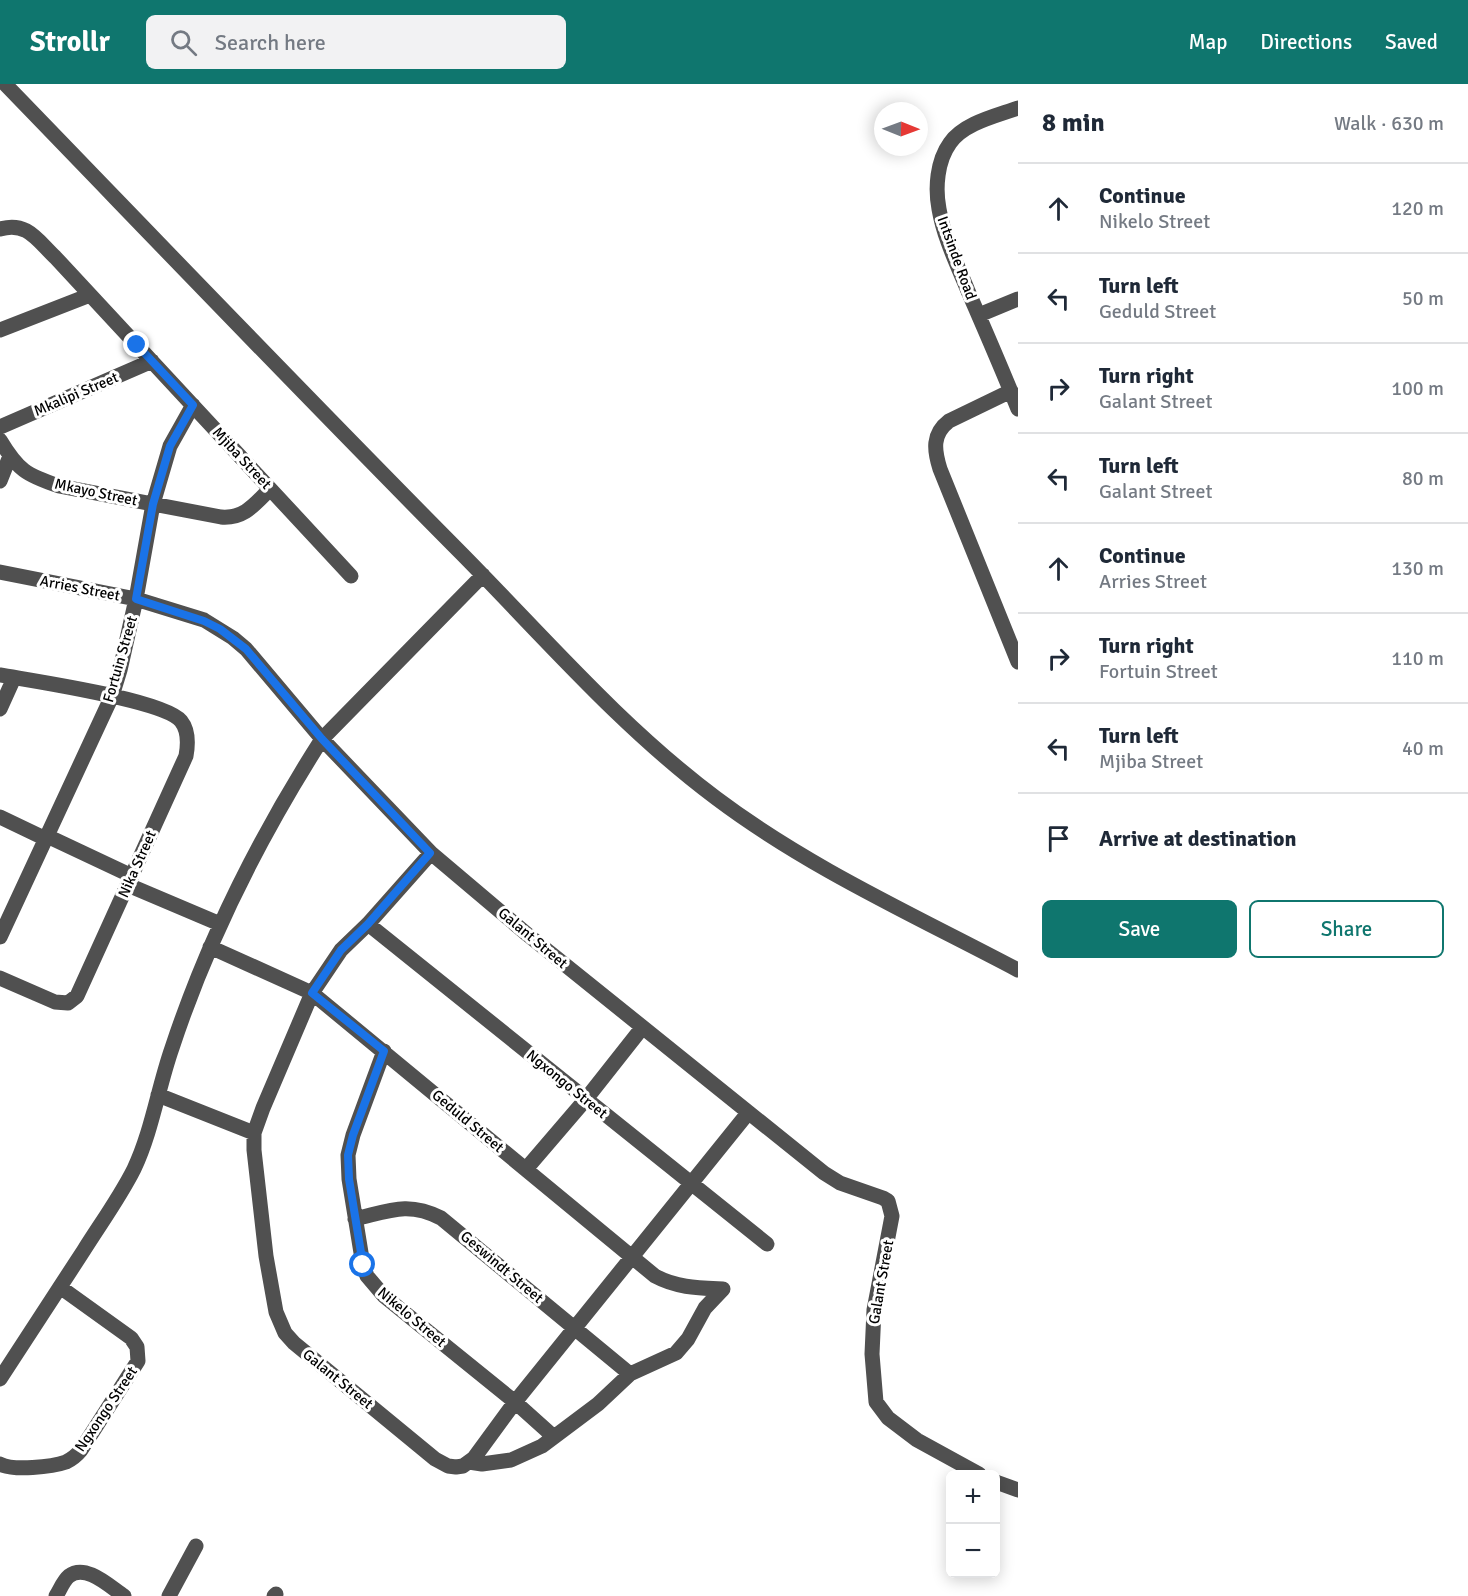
<!DOCTYPE html>
<html lang="en">
<head>
<meta charset="utf-8">
<style>
  body { margin:0; font-family:Signika,sans-serif; background:#f2f2f3; color:#1f2937 }
  .controls { position:absolute; right:18px; bottom:18px; display:grid; overflow:hidden; border-radius:9px; box-shadow:0 3px 15px #0003 }
  .controls button { width:54px; height:54px; display:grid; place-items:center; padding:0; border:0; border-bottom:2px solid #e0e1e3; background:#fff; color:#1f2937; font:30px sans-serif }
  .compass { position:absolute; left:874px; top:18px; width:54px; height:54px; border-radius:50%; background:#fff; box-shadow:0 3px 15px #0003; rotate:91deg }
  .stop { position:absolute; width:18px; height:18px; margin:-14px; border:4px solid #1a73e8; border-radius:50%; background:#fff }
  .stop.end { background:#1a73e8; border-color:#fff; box-shadow:0 2px 6px #0008 }
  .list { margin:0; padding:0; list-style:none }
  h2 { display:flex; justify-content:space-between; align-items:center; height:78px; margin:0; padding:0 24px; font-size:26px }
  h2 small { font-size:20px; font-weight:400; color:#747a83 }
  .list li { display:grid; grid-template-columns:39px 1fr auto; gap:18px; align-items:center; box-sizing:border-box; height:90px; padding:0 24px; border-top:2px solid #e0e1e3 }
  .list b { display:block; font-size:22px; white-space:nowrap }
  .list p { margin:0; font-size:20px; white-space:nowrap; color:#747a83 }
  .list em { font-size:20px; font-style:normal; color:#747a83 }
  .actions { display:flex; gap:12px; padding:18px 24px }
  .actions a { flex:1; padding:14px 0; border:2px solid #0f766e; border-radius:9px; text-align:center; font-size:21px; color:#0f766e }
  .actions .main { background:#0f766e; color:#fff }
  .icon { flex:none; width:33px; height:33px; fill:none; stroke:currentColor; stroke-width:2; stroke-linecap:round; stroke-linejoin:round }
  .map { position:relative; flex:none; width:1018px; height:1512px; overflow:hidden }
  header { display:flex; align-items:center; gap:36px; box-sizing:border-box; height:84px; padding:0 30px; background:#0f766e; color:#fff }
  header strong { font-size:28px }
  nav { display:flex; gap:33px; margin-inline-start:auto; font-size:21px }
  .search { width:420px; height:54px; background:#f2f2f3; display:flex; align-items:center; gap:15px; box-sizing:border-box; padding:0 21px; border-radius:9px; color:#747a83; font-size:22px }
  main { display:flex }
  aside { flex:1; background:#fff }
  .map>svg:first-child { display:block }
  .lines { fill:none; stroke-linecap:round; stroke-linejoin:round }
  .minor { stroke:#505050; stroke-width:15 }
  .route { stroke:#1a73e8; stroke-width:8 }
  .labels { text-anchor:middle; dominant-baseline:central; stroke-width:6; stroke-linejoin:round; paint-order:stroke }
  .street-label { font-size:15px; fill:#000; stroke:#fff }
</style>
</head>
<body>
<header>
<strong>Strollr</strong>
<div class="search"><svg class="icon" aria-label="search" viewBox="0 0 24 24"><circle cx="10" cy="10" r="6"/><path d="M15 15l6 6"/></svg>Search here</div>
<nav><a>Map</a><a>Directions</a><a>Saved</a></nav>
</header>
<main>
<div class="map">
<svg width="1018" height="1512" viewBox="0 0 1018 1512">
  <rect width="100%" height="100%" fill="#fff"/>
  <g class="lines">
    <path class="minor" d="M5,0C157,157 307,314 461,469C544,553 621,643 716,714C809,784 916,832 1018,886
      M1018,24C996,32 964,39 950,59C937,77 935,104 939,125C944,154 957,180 968,207C985,246 1002,285 1018,325
      M0,145C27,137 37,156 55,173L351,492
      M979,231L1018,215
      M0,246L90,211
      M1011,307L949,337C932,350 934,366 940,385L1018,578
      M0,343L152,277
      M0,356C18,386 26,391 59,402L221,433C244,435 255,420 270,405
      M0,397L10,372
      M0,488L136,515L204,536L233,554L246,565L322,655L431,769L528,851L824,1089L840,1099L883,1114L888,1117L892,1132L874,1226L872,1270L876,1318L888,1334L917,1356L979,1390
      M0,591C33,597 164,616 181,637C189,647 188,661 186,672L77,912L68,919L55,918L0,894
      M0,625L14,594
      M0,733L46,755
      M47,752L132,792
      M431,769L368,840L341,866L312,909L263,1024L254,1049V1066L266,1172L276,1228L285,1249L294,1259L435,1375L448,1382L456,1383L463,1382L474,1374L515,1318L748,1029
      M128,801L220,840
      M368,840L767,1160
      M0,853L112,612L120,586L136,515L153,420L170,362L193,321
      M210,863L312,909L655,1192C677,1204 699,1204 723,1205
      M384,967L353,1051L348,1071L349,1095L363,1181L367,1192L384,1212L515,1318L554,1353
      M158,1011L254,1049
      M526,1085L586,1015L642,944
      M355,1135C389,1127 408,1117 441,1134L630,1290
      M0,1295C28,1252 56,1209 84,1166C101,1139 120,1113 134,1085C152,1047 158,1004 172,964C208,855 260,752 322,655L483,491
      M469,1378L482,1380L511,1376L542,1362L598,1320L630,1290L676,1269L688,1255L705,1224L723,1205
      M0,1380C13,1387 52,1383 66,1378C72,1375 77,1371 81,1366L138,1277L137,1263L131,1254L60,1203
      M996,1398L1018,1406
      M56,1512C60,1506 63,1497 69,1492C86,1479 110,1503 124,1512
      M169,1512L196,1462
      M274,1512L276,1510"/>
  </g>
  <g class="lines">
    <path class="route" d="M137,261L193,321L170,362L153,420L136,515L204,537L220,545L246,565L322,655L430,769L368,840L341,866L312,909L384,967L353,1051L348,1071L349,1095L363,1181"/>
  </g>
  <g class="labels">
    <g class="street-label">
      <text transform="translate(957 174) rotate(70)">Intsinde Road</text>
      <text transform="translate(76 310) rotate(-23)">Mkalipi Street</text>
      <text transform="translate(242 374) rotate(47)">Mjiba Street</text>
      <text transform="translate(96 408) rotate(12)">Mkayo Street</text>
      <text transform="translate(80 504) rotate(11)">Arries Street</text>
      <text transform="translate(120 575) rotate(-74)">Fortuin Street</text>
      <text transform="translate(137 780) rotate(-66)">Nika Street</text>
      <text transform="translate(533 854) rotate(40)">Galant Street</text>
      <text transform="translate(567 1000) rotate(39)">Ngxongo Street</text>
      <text transform="translate(468 1037) rotate(40)">Geduld Street</text>
      <text transform="translate(502 1183) rotate(40)">Geswindt Street</text>
      <text transform="translate(881 1198) rotate(-80)">Galant Street</text>
      <text transform="translate(412 1233) rotate(40)">Nikelo Street</text>
      <text transform="translate(338 1295) rotate(39)">Galant Street</text>
      <text transform="translate(106 1325) rotate(-56)">Ngxongo Street</text>
    </g>
  </g>
</svg>
<div class="controls">
<button>+</button>
<button>−</button>
</div>
<svg class="compass" viewBox="-18 -18 36 36"><path d="M0-13l5 13h-10z" fill="#e53935"/><path d="M0 13l5-13h-10z" fill="#747a83"/></svg>
<div class="stop" style="left:363px;top:1181px"></div>
<div class="stop end" style="left:137px;top:261px"></div>
</div>
<aside>
<h2>8 min<small>Walk · 630 m</small></h2>
<ul class="list">
<li><svg class="icon" aria-label="ahead" viewBox="0 0 24 24"><path d="M12 20V5M6 11l6-6 6 6"/></svg><div><b>Continue</b><p>Nikelo Street</p></div><em>120 m</em></li>
<li><svg class="icon" aria-label="left" viewBox="0 0 24 24"><path d="M17 20v-9H6M10 6l-5 5 5 5"/></svg><div><b>Turn left</b><p>Geduld Street</p></div><em>50 m</em></li>
<li><svg class="icon" aria-label="right" viewBox="0 0 24 24"><path d="M7 20v-9h11M14 6l5 5-5 5"/></svg><div><b>Turn right</b><p>Galant Street</p></div><em>100 m</em></li>
<li><svg class="icon" aria-label="left" viewBox="0 0 24 24"><path d="M17 20v-9H6M10 6l-5 5 5 5"/></svg><div><b>Turn left</b><p>Galant Street</p></div><em>80 m</em></li>
<li><svg class="icon" aria-label="ahead" viewBox="0 0 24 24"><path d="M12 20V5M6 11l6-6 6 6"/></svg><div><b>Continue</b><p>Arries Street</p></div><em>130 m</em></li>
<li><svg class="icon" aria-label="right" viewBox="0 0 24 24"><path d="M7 20v-9h11M14 6l5 5-5 5"/></svg><div><b>Turn right</b><p>Fortuin Street</p></div><em>110 m</em></li>
<li><svg class="icon" aria-label="left" viewBox="0 0 24 24"><path d="M17 20v-9H6M10 6l-5 5 5 5"/></svg><div><b>Turn left</b><p>Mjiba Street</p></div><em>40 m</em></li>
<li><svg class="icon" aria-label="arrive" viewBox="0 0 24 24"><path d="M6 21V4h12l-3 4 3 4H6"/></svg><div><b>Arrive at destination</b></div></li>
</ul>
<div class="actions"><a class="main">Save</a><a>Share</a></div>
</aside>
</main>
</body>
</html>
